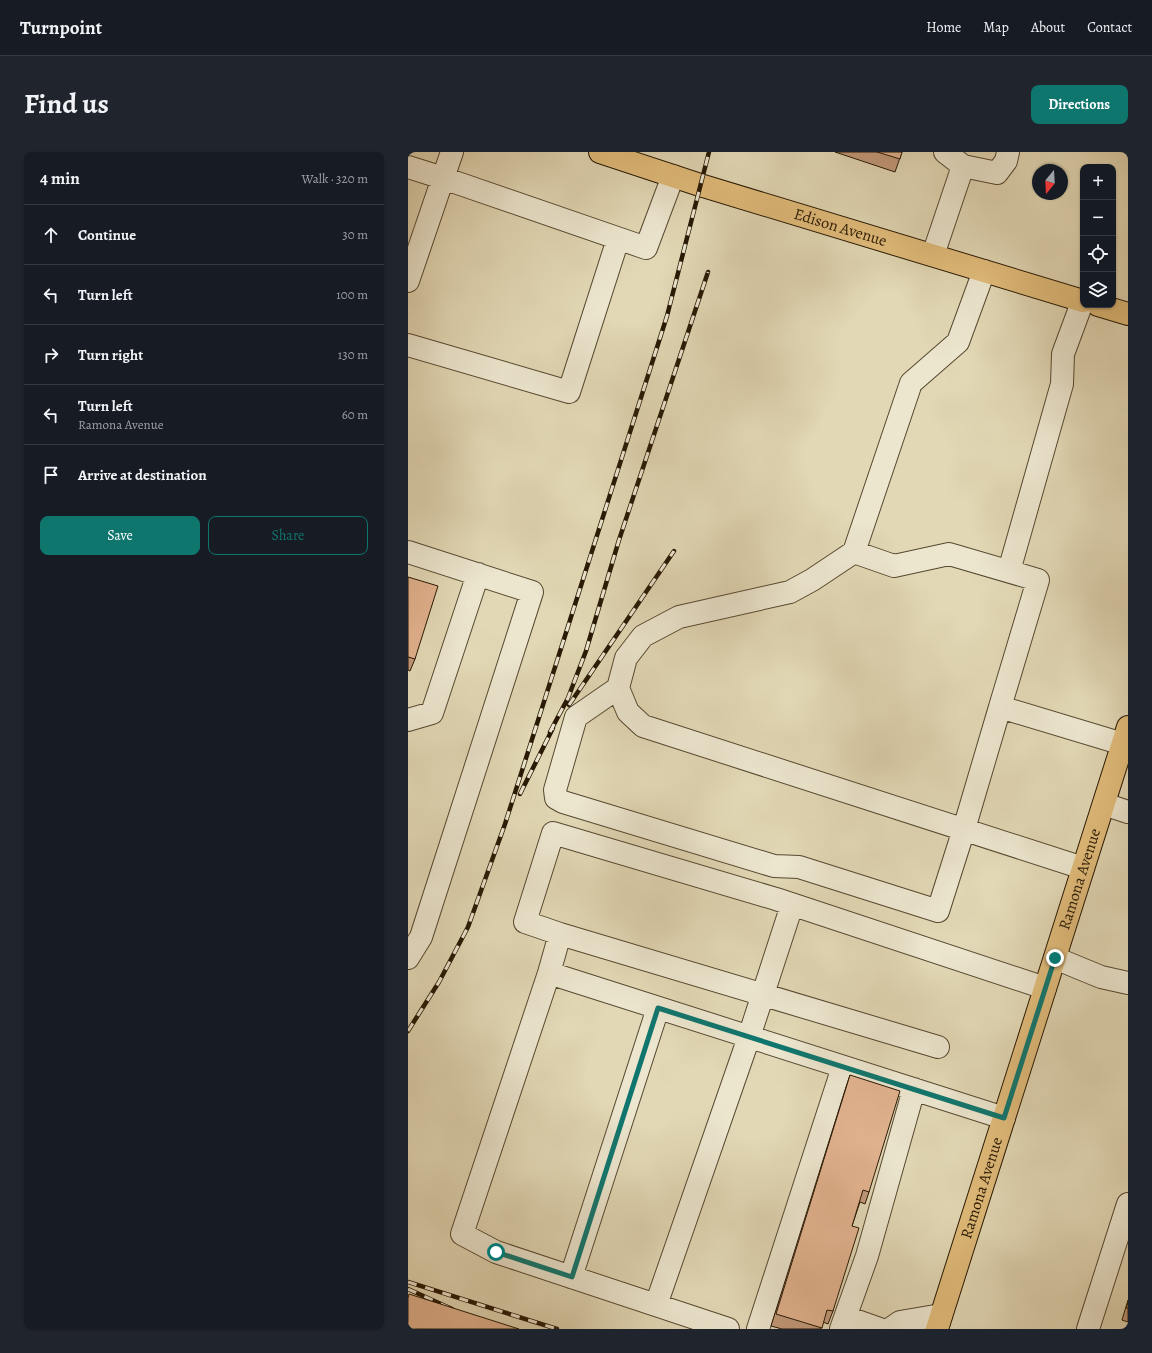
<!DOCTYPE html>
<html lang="en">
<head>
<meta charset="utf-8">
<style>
  body { margin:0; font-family:Alegreya,serif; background:#20242c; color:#f1f3f6 }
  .controls { position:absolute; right:12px; top:12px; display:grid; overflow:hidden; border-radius:8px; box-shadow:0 1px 3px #0004 }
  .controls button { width:36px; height:36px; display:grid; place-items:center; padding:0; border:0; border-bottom:1px solid #363941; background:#171b24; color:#f1f3f6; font:20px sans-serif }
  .compass { position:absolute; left:624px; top:12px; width:36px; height:36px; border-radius:50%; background:#171b24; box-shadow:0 1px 3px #0004; rotate:198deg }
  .stop { position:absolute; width:12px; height:12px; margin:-9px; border:3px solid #0f766e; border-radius:50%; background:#fff }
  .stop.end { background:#0f766e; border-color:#fff; box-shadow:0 1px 4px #0008 }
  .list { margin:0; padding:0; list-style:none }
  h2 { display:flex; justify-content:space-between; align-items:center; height:52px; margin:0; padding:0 16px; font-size:17px }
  h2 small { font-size:13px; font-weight:400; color:#9ea1a6 }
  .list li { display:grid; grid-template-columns:26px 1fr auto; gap:12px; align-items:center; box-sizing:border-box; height:60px; padding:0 16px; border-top:1px solid #363941 }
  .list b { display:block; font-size:15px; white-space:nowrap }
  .list p { margin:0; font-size:13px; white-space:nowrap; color:#9ea1a6 }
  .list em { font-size:13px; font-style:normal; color:#9ea1a6 }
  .actions { display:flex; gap:8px; padding:12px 16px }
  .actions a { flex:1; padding:9px 0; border:1px solid #0f766e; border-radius:8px; text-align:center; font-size:14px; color:#0f766e }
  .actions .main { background:#0f766e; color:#fff }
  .icon { flex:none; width:22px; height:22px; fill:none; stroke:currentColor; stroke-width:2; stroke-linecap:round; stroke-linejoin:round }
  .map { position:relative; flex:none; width:720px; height:1177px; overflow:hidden; border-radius:8px }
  header { display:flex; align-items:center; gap:24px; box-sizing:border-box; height:56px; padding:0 20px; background:#171b24; border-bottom:1px solid #363941 }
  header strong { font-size:19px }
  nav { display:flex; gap:22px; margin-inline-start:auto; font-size:14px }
  .intro { display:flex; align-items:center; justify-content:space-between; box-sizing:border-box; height:96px; padding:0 24px }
  h1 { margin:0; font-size:28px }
  .button { padding:10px 18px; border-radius:8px; background:#0f766e; color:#fff; font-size:14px; font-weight:700 }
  main { display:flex; gap:24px; padding:0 24px }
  aside { flex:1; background:#171b24; border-radius:8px; box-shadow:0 1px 3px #0004 }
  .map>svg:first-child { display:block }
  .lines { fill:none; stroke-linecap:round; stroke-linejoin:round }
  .minor-casing { stroke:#564830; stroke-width:24 }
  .major-casing { stroke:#271804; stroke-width:24 }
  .minor { stroke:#ece6cf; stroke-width:22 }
  .major { stroke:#e1bc7a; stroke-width:22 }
  .rail-casing { stroke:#271804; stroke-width:4.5 }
  .rail { stroke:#ece6cf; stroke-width:3; stroke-dasharray:9; stroke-linecap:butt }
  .wall { fill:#c2997a; stroke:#271804 }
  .building { fill:#e1b28e; stroke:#271804 }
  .route { stroke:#0f766e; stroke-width:5 }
  .labels { text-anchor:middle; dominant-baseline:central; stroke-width:4; stroke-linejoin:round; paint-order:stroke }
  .street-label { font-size:16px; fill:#271804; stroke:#ece6cf }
</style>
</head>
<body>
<header>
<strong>Turnpoint</strong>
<nav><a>Home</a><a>Map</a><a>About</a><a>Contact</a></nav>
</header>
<div class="intro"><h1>Find us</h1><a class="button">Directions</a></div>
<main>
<aside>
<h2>4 min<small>Walk · 320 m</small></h2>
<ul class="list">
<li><svg class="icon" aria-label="ahead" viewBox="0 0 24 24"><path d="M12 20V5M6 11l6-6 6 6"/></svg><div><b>Continue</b></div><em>30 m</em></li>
<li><svg class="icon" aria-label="left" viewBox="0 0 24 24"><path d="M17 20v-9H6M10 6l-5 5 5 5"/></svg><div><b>Turn left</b></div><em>100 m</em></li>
<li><svg class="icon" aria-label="right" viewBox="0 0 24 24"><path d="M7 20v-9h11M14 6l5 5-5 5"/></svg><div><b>Turn right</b></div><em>130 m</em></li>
<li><svg class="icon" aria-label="left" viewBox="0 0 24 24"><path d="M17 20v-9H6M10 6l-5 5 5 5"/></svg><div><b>Turn left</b><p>Ramona Avenue</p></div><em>60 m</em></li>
<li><svg class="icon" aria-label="arrive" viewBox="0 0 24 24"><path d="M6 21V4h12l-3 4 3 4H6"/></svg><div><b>Arrive at destination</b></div></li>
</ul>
<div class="actions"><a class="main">Save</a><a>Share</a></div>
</aside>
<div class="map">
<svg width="720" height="1177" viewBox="0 0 720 1177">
  <rect width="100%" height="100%" fill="#e2d8b5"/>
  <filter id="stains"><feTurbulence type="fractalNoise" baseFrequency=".005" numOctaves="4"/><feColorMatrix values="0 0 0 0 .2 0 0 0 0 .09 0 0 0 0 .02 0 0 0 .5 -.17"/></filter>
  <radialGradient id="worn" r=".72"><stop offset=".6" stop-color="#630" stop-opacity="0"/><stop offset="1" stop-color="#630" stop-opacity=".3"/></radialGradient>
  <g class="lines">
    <defs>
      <path id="minor" d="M44,0L35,26L238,96L265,24
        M555,14L589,21L598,9L600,0
        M0,15L35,26L0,129
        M525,103L555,14L537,0
        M576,119L550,190L503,231L446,400L404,428L382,440L271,465L235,484L218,506L210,536L220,560L235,574L675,716
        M0,193L161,240L210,87
        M0,400L124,440L13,785L0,806
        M446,400L486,414L541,402L630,428L592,555L715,592
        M601,419L654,232L655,202L675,148
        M210,536L168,565L147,638L148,646L155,650L366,714L391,715L530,759L556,677L592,555
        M0,568L24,561L70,422
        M696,652L720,660
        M152,782L530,895
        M647,806L693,825L720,831
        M141,821L152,782L117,770L145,681L368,747L637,836
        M163,1125L250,856
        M248,1153L341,885L384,753
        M438,1165L472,1177
        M320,1177L88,1100L54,1082L141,821L596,966
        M350,1177L435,915
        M433,1177L459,1104L506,937
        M482,1177L492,1170L533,1163
        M680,1177L720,1052"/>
      <g id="major">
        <path id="s1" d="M192,0L292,33L675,149"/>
        <path d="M690,153L720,162"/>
        <path id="s2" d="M529,1177L720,575"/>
      </g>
    </defs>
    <use href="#minor" class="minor-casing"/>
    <use href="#major" class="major-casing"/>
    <use href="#minor" class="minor"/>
    <use href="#major" class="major"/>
    <defs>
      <path id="rail" d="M161,553L266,399
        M142,580L160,546L178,499L211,388L300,120
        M112,642L145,576
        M0,879L31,830L60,775L97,672L259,164L301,0
        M0,1130L149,1177
        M0,1137L44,1157"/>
    </defs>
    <use href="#rail" class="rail-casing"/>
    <use href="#rail" class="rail"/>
  </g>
  <path class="wall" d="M427,0H494L487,20Z
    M0,425L7,507L2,519L0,518Z
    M442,923L461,1040L457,1052L452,1050L444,1074L425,1159L420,1172L415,1170L413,1177H374L363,1174L438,935Z
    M720,1148V1170L714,1168Z"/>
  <path class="building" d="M469,0H494L492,7Z
    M0,425L30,434L7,507L0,505Z
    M442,923L492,939L461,1040L455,1038L444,1074L451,1076L425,1159L419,1158L414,1176L368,1162Z
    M1,1142L111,1177H0V1146Z
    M720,1150V1156H718Z"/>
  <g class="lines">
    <path class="route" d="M88,1100L164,1125L250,856L596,966L647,806"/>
  </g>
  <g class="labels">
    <g class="street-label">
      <text stroke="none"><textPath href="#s1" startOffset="252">Edison Avenue</textPath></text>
      <text stroke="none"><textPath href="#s2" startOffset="472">Ramona Avenue</textPath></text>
      <text stroke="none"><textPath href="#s2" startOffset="148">Ramona Avenue</textPath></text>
    </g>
  </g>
  <rect width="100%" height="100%" filter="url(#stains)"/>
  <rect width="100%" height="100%" fill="url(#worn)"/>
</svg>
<div class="controls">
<button>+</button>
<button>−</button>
<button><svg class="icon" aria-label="locate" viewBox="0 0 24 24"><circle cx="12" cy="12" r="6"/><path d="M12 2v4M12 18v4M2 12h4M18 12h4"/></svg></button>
<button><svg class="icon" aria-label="layers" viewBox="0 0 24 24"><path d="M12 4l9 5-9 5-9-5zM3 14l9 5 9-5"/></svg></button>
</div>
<svg class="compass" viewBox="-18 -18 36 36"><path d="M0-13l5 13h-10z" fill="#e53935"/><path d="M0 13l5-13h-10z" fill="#9ea1a6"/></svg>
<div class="stop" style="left:88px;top:1100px"></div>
<div class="stop end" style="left:647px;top:806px"></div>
</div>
</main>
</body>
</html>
